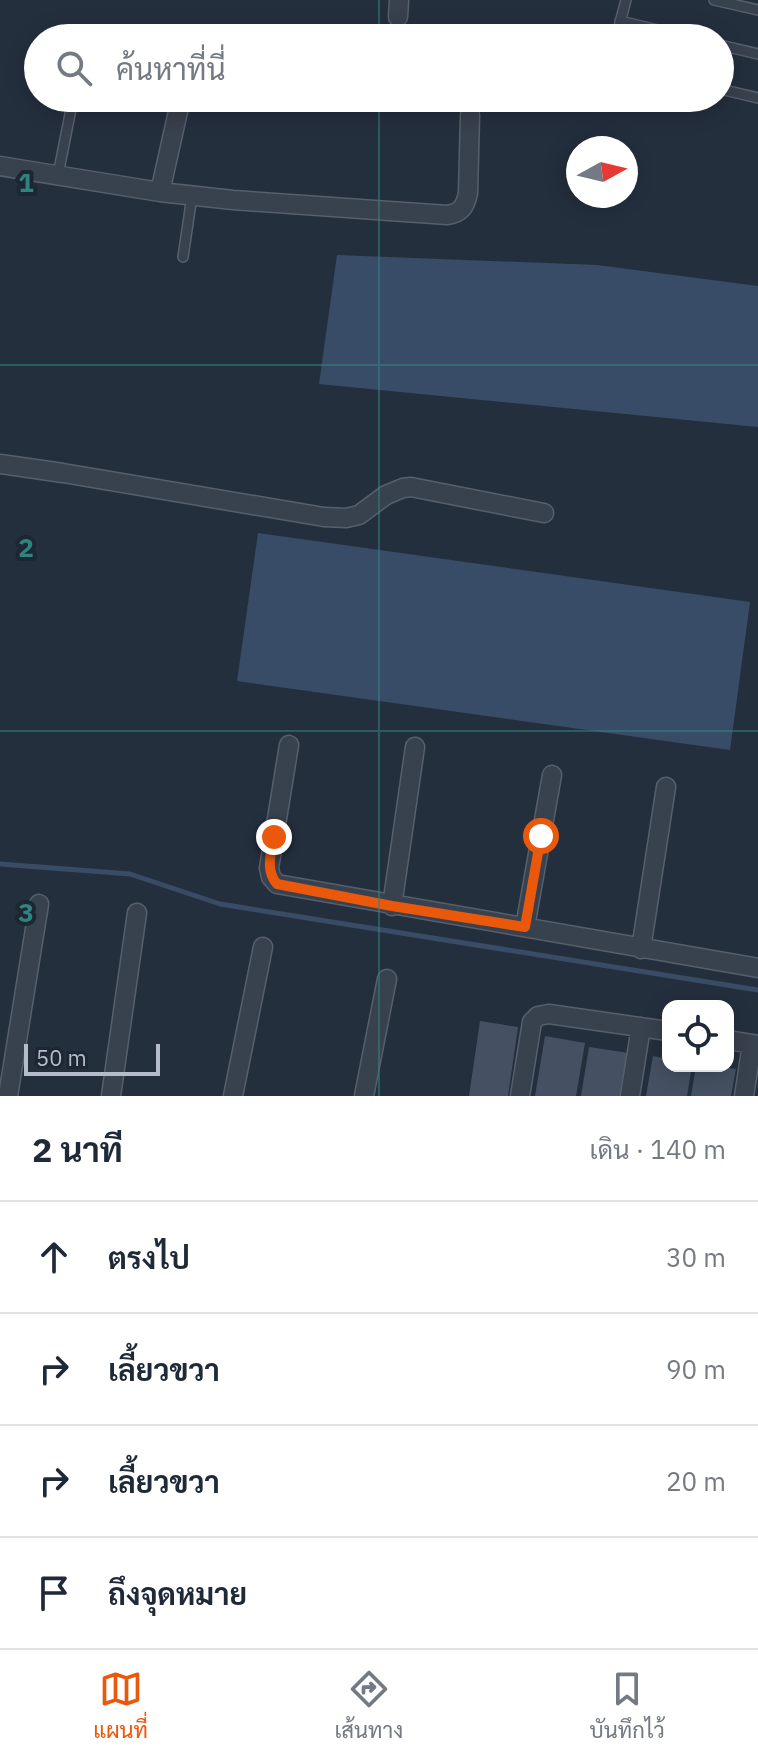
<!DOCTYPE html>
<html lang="th">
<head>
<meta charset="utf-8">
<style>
  body { margin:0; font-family:"IBM Plex Sans",Sarabun,sans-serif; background:#f2f2f3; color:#1f2937 }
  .controls { position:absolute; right:24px; bottom:24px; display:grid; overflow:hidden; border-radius:16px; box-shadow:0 4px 20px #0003 }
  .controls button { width:72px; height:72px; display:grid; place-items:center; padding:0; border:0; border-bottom:2px solid #e0e1e3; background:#fff; color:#1f2937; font:40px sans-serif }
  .compass { position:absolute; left:566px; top:136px; width:72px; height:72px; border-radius:50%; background:#fff; box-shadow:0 4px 20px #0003; rotate:82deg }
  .scale { position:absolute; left:24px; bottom:20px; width:136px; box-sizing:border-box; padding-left:8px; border:4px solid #b4bcc9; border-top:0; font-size:22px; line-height:28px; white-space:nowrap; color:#b4bcc9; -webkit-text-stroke:6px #1d2633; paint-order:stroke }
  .stop { position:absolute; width:24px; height:24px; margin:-18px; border:6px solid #ea580c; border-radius:50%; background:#fff }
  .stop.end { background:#ea580c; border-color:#fff; box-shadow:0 2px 8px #0008 }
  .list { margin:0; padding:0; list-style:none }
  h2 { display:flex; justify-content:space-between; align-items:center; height:104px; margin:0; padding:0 32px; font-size:34px }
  h2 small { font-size:26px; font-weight:400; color:#747a83 }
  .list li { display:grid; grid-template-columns:52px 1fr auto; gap:24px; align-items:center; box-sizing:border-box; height:112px; padding:0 32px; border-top:2px solid #e0e1e3 }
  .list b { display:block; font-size:30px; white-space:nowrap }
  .list em { font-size:26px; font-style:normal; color:#747a83 }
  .icon { flex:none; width:44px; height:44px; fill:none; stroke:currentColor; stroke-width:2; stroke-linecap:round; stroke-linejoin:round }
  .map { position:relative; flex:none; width:758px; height:1096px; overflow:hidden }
  .search { position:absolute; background:#fff; box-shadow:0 4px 20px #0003; left:24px; right:24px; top:24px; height:88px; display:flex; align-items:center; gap:20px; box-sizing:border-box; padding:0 28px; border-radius:44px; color:#747a83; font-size:30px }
  .sheet { height:552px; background:#fff }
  nav { display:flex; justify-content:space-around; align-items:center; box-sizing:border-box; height:112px; border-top:2px solid #e0e1e3; background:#fff; font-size:22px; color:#747a83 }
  nav a { display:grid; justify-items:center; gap:4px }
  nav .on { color:#ea580c }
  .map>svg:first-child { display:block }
  .water { fill:#394c67 }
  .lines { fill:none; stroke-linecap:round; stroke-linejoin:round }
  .stream { stroke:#394c67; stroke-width:5 }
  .building { fill:#455162 }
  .service-casing { stroke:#565f6c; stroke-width:12 }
  .minor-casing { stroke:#565f6c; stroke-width:21 }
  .service { stroke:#38414e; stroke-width:9 }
  .minor { stroke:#38414e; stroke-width:18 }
  .route { stroke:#ea580c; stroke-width:10 }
  .grid { fill:none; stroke:#308480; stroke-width:2; stroke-opacity:0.55 }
  .grid-label { font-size:26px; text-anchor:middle; font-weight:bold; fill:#308480; stroke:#1d2633; stroke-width:8; stroke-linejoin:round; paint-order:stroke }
</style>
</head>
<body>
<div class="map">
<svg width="758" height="1096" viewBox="0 0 758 1096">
  <rect width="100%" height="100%" fill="#242f3e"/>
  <path class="water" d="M337,255L597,265L758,286V427L319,384Z
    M258,533L750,602L730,750L237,681Z"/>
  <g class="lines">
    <path class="stream" d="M0,864L130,874L220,904L758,990"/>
  </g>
  <path class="building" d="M480,1021L518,1027L508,1096H469Z
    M545,1036L585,1043L576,1096H535Z
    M589,1047L629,1053L622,1096H581Z
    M653,1056L668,1059V1066H692L687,1096H646Z
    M696,1066H720L736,1069L731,1096H691Z"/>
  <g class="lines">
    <defs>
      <path id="service" d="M714,0L758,10
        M620,21L691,38
        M616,38L626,0
        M720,45L758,54
        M720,89L758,98
        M58,175L71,109
        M183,257L192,196"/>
      <path id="minor" d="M398,17L399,0
        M0,166L160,192L233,200L447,215C461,213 465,207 468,193L470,115
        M160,192L181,98
        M0,464L63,473L324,517L346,518L359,515L386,495L403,488L411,487L544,513
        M289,745L269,868L271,877L277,884L758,968
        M392,906L415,747
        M525,927L552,775
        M641,949L666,787
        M728,1040L758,1045
        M8,1096L39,904
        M111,1096L137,913
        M233,1096L263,947
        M364,1096L387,979
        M520,1096L532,1022L538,1016L549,1014L668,1031
        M630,1096L641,1027
        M744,1096L752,1044"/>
    </defs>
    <use href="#service" class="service-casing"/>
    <use href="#minor" class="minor-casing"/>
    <use href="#service" class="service"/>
    <use href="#minor" class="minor"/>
  </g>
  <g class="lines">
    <path class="route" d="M274,837C271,854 265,870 277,884L392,906L525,927L541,836"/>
  </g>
  <path class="grid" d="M379,0V38M379,98V1096M0,365H758M0,731H758"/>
  <g class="grid-label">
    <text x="26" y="192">1</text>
    <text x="26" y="557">2</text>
    <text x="26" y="922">3</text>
  </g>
</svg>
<div class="controls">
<button><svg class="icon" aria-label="locate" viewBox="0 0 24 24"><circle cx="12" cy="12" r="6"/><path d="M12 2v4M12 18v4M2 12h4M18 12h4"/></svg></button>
</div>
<svg class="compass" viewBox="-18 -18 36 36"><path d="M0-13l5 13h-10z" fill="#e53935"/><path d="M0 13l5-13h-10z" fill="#747a83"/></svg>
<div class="scale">50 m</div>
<div class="stop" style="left:541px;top:836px"></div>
<div class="stop end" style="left:274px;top:837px"></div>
<div class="search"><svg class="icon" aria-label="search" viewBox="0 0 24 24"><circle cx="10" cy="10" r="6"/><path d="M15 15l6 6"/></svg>ค้นหาที่นี่</div>
</div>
<section class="sheet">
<h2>2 นาที<small>เดิน · 140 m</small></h2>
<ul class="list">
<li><svg class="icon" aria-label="ahead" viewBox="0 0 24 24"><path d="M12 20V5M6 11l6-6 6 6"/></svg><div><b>ตรงไป</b></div><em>30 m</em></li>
<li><svg class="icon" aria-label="right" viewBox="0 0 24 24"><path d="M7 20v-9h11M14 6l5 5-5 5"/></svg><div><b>เลี้ยวขวา</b></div><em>90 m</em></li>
<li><svg class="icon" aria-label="right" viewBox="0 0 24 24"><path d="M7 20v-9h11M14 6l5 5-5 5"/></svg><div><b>เลี้ยวขวา</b></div><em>20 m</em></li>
<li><svg class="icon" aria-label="arrive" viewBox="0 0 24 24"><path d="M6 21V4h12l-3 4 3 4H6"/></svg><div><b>ถึงจุดหมาย</b></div></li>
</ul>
</section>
<nav>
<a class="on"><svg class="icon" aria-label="map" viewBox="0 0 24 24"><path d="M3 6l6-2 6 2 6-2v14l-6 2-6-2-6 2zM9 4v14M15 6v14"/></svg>แผนที่</a>
<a><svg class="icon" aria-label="directions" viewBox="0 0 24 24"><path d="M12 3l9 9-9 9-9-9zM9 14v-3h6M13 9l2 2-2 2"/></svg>เส้นทาง</a>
<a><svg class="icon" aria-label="saved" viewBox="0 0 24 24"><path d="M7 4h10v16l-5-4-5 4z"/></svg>บันทึกไว้</a>
</nav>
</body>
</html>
